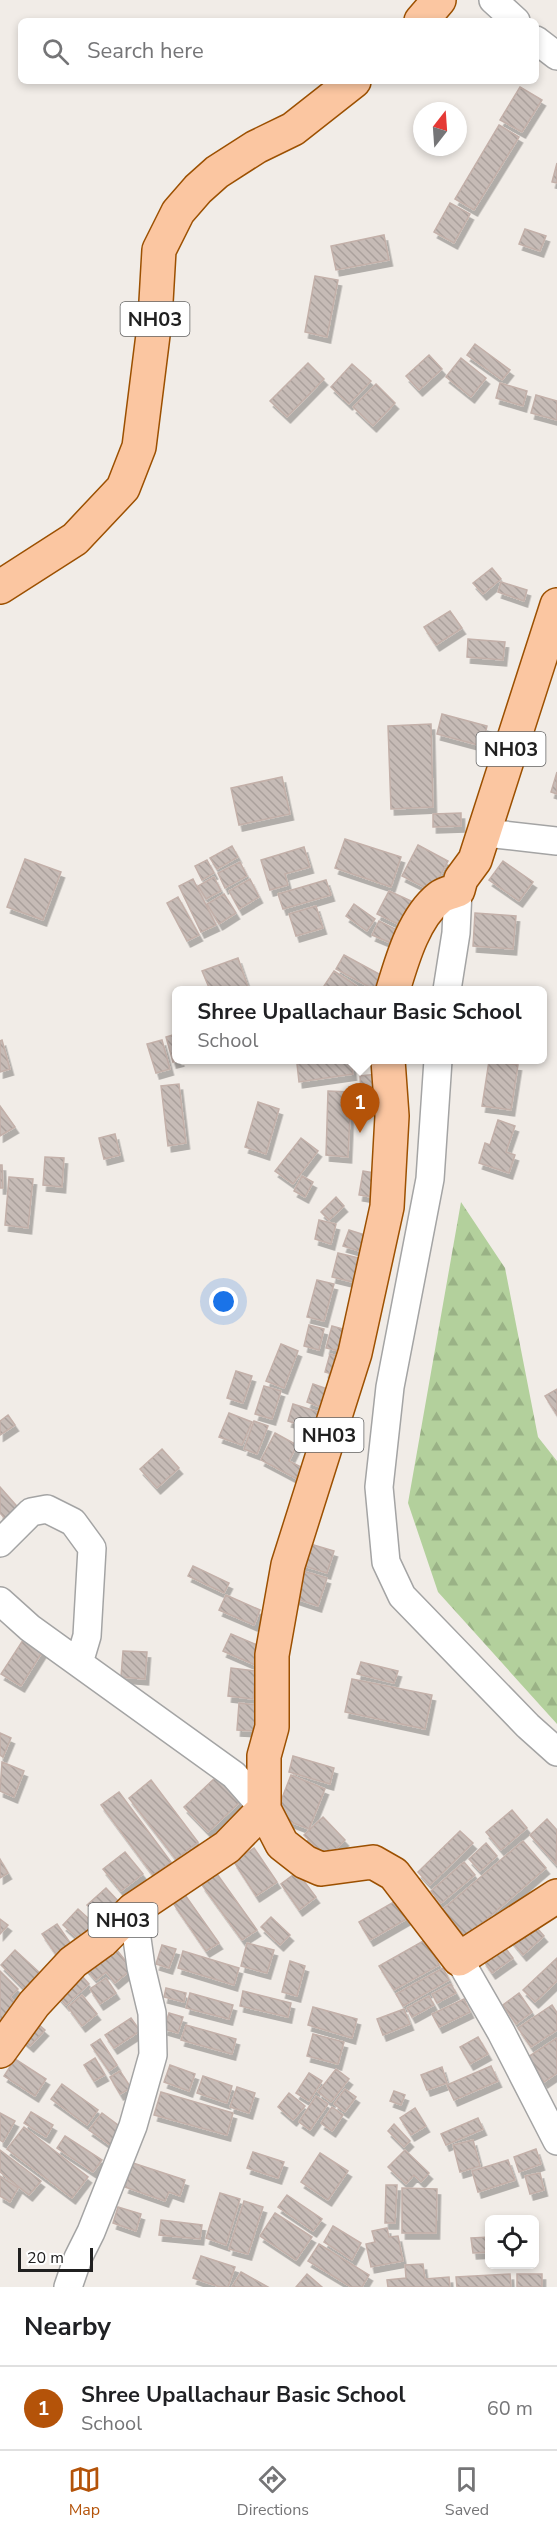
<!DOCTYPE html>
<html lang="en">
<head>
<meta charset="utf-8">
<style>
  body { margin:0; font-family:"Nunito Sans",sans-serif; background:#f6f6f6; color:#202124 }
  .controls { position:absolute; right:18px; bottom:18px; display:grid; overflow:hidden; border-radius:9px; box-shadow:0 3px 9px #0003 }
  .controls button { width:54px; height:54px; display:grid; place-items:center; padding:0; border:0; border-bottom:2px solid #e0e0e0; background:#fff; color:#202124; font:30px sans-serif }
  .compass { position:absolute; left:413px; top:102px; width:54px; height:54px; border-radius:50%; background:#fff; box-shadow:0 3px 9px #0003; rotate:17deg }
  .scale { position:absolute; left:18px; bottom:15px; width:75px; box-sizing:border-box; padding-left:6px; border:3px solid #202020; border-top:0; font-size:16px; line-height:21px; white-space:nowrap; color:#202020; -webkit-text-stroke:4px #fff; paint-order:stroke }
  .you { position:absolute; left:224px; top:1302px; width:21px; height:21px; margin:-15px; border:4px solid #fff; border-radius:50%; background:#1a73e8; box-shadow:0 0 0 9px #1a73e833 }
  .badge { display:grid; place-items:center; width:39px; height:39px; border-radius:50%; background:#b45309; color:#fff; font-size:20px; font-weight:700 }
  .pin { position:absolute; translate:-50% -50px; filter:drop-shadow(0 2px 3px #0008) }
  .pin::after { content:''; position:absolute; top:32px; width:21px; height:18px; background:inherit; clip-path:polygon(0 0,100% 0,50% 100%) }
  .popup { position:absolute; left:172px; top:986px; width:375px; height:78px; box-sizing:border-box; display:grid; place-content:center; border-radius:9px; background:#fff; filter:drop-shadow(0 2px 4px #0005); font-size:20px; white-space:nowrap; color:#757577 }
  .popup b { font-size:22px; color:#202124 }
  .popup::after { content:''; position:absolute; left:50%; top:100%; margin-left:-12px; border:12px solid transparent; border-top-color:#fff }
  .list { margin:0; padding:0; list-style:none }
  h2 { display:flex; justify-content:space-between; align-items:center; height:78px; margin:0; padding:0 24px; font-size:26px }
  h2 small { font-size:20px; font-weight:400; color:#757577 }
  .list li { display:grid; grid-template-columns:39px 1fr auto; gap:18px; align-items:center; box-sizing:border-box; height:84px; padding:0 24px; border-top:2px solid #e0e0e0 }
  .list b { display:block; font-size:22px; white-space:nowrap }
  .list p { margin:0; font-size:20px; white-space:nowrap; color:#757577 }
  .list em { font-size:20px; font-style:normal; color:#757577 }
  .icon { flex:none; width:33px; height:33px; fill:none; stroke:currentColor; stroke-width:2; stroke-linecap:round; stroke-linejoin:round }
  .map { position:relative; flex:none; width:557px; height:2287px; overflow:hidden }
  .search { position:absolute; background:#fff; box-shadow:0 3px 9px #0003; left:18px; right:18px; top:18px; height:66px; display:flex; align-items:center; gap:15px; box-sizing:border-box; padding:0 21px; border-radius:9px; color:#757577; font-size:22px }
  .sheet { height:162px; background:#fff }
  nav { display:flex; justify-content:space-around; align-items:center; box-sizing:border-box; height:84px; border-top:2px solid #e0e0e0; background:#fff; font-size:16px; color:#757577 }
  nav a { display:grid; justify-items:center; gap:3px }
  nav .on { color:#b45309 }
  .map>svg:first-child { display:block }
  .forest { fill:url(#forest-firs) }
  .building { fill:url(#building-back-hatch); stroke:#c3b0a9; stroke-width:1.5; filter:url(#shadow) }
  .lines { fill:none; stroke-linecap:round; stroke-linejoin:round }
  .minor-casing { stroke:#a4a4a4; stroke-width:30 }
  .major-casing { stroke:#9c5001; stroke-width:36 }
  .minor { stroke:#fff; stroke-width:27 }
  .major { stroke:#fbc6a1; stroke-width:33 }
  .labels { text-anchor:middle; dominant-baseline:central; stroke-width:5; stroke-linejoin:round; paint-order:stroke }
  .shield { fill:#fff; stroke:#636363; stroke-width:1.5 }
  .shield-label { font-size:20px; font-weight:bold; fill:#202020 }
</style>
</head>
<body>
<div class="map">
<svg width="557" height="2287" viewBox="0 0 557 2287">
  <defs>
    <pattern id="forest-firs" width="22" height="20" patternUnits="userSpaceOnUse" patternTransform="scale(1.5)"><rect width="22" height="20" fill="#b3d09c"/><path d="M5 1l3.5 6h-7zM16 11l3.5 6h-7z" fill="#9ab286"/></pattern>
    <pattern id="building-back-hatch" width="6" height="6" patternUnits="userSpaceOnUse" patternTransform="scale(1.5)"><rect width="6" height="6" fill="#c6bbb6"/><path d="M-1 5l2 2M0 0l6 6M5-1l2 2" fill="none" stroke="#aaa09c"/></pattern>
    <filter id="shadow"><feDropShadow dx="3.5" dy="6" stdDeviation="0" flood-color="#0004"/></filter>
  </defs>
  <rect width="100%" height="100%" fill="#f1ece7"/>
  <path class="forest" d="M461,1202L505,1268L538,1437L557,1461V1724L438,1592L408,1503Z"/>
  <path class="building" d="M520,87L542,100L522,132L500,120Z
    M499,125L519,137L474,210L455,199Z
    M557,163V183L552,182Z
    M450,203L470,214L454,243L434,232Z
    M525,229L546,236L540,251L519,244Z
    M384,235L389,260L336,270L331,246Z
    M315,276L338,280L327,337L305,332Z
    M475,344L510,370L502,380L467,355Z
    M429,355L442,369L419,390L406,376Z
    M461,358L486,378L471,397L446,377Z
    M308,363L324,379L287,417L270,401Z
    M352,364L371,381L349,404L331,387Z
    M500,383L527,391L523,406L496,398Z
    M376,384L395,403L373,426L353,407Z
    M536,395L557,401V420L531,413Z
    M492,568L501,579L483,594L473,583Z
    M501,582L527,590L524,601L498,592Z
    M450,611L462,628L436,645L424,627Z
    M468,639L505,642L503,660L467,657Z
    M442,714L487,726L482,746L437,734Z
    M431,724L433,807L391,809L388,726Z
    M557,772V794L551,792Z
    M282,777L290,814L239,825L231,788Z
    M461,813V826L433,827V814Z
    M345,839L401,857L391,887L335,868Z
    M418,845L448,861L432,891L402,876Z
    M232,846L238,857L217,869L210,858Z
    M304,847L310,867L285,874L288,885L270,890L261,860Z
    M25,859L61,872L43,920L7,907Z
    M207,860L214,873L202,880L195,866Z
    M503,861L533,882L519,901L489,880Z
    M240,862L247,876L225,888L218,873Z
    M214,877L221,891L206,899L198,886Z
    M193,879L216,925L201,932L179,886Z
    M250,879L259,897L239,909L229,891Z
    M326,880L331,895L283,909L278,894Z
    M389,891L418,904L406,928L377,914Z
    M224,894L236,913L219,924L207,904Z
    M178,897L199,935L187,941L167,903Z
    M354,904L375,919L367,931L346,916Z
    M316,906L323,928L296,936L289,914Z
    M475,913L516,916L513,949L473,946Z
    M379,921L397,930L391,943L372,935Z
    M344,955L381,975L373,989L336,969Z
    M238,958L249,990H210L202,971Z
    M334,971L363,990H331L324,986Z
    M176,1034L177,1060H181L173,1062L166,1037Z
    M2,1040L10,1069L0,1072V1041Z
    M162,1040L170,1069L156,1073L147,1044Z
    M326,1060H351L353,1074L299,1082L297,1064Z
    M489,1061L518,1065L511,1110L482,1106Z
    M377,1074L379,1094L361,1095L360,1076Z
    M179,1084L186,1143L168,1146L161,1086Z
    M328,1091L351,1092L348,1157L326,1155Z
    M258,1102L279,1109L266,1154L245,1147Z
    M0,1106L15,1127L0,1136Z
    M498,1120L515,1126L506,1152L515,1155L509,1173L479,1163L485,1143L490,1145Z
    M115,1134L120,1155L104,1159L99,1138Z
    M301,1138L318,1151L293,1184L275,1171Z
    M45,1157L64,1158L62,1187L43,1185Z
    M0,1165H2L3,1188H0Z
    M363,1171L381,1174L377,1198L359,1195Z
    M302,1176L313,1182L305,1197L294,1191Z
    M9,1177L33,1179L28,1228L5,1225Z
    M336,1197L344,1206L329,1220L321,1212Z
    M319,1220L336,1224L331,1244L315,1239Z
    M349,1230L365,1235L360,1251L343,1246Z
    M338,1253L363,1259L357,1283L332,1277Z
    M317,1280L334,1284L324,1321L307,1317Z
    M309,1325L324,1329L319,1350L304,1346Z
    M332,1326L350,1331L344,1352L326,1348Z
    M281,1344L298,1351L284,1388L266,1381Z
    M330,1354L344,1358L339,1376L325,1372Z
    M236,1371L252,1376L243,1403L227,1398Z
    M313,1384L333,1391L326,1409L307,1402Z
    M264,1386L281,1391L272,1419L255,1414Z
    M557,1389V1415L545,1396Z
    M293,1404L322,1413L316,1430L288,1421Z
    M229,1413L252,1422L242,1445L219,1437Z
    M8,1415L15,1425L0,1435V1421Z
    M254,1421L268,1426L257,1454L244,1449Z
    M275,1433L297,1445L289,1461L303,1468L297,1479L261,1460Z
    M162,1449L179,1468L157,1488L140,1469Z
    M0,1487L22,1512L9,1523L0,1513Z
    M307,1543L334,1551L327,1573L301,1565Z
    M193,1566L229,1583L224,1593L188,1576Z
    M303,1571L327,1578L318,1606L294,1598Z
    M226,1595L260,1610L254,1625L219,1610Z
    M231,1634L262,1647L255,1665L223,1651Z
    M25,1637L44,1649L21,1686L1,1674Z
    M123,1651L147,1652L145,1679L121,1677Z
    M361,1662L398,1671L394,1683L357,1674Z
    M231,1668L256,1671L253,1699L228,1696Z
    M352,1679L432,1695L425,1729L345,1712Z
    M239,1703L257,1705L256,1731L237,1730Z
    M0,1733L11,1738L3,1757L0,1755Z
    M293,1756L334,1768L330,1784L289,1772Z
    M2,1762L24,1771L14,1797L0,1791Z
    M291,1775L325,1789L309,1829L275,1816Z
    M216,1777L240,1802L208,1832L184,1807Z
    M151,1780L198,1842L176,1859L129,1798Z
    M119,1792L171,1862L153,1875L101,1805Z
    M512,1810L527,1828L501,1850L486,1832Z
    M323,1817L345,1840L327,1858L304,1835Z
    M547,1819L557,1830L556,1864L530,1835Z
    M460,1831L473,1843L430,1885L418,1872Z
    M523,1841L546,1868L466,1937L442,1910Z
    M486,1843L497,1856L480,1871L469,1859Z
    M254,1848L277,1882L256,1896L234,1862Z
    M125,1852L143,1874L121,1891L103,1869Z
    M0,1859L8,1873L0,1878Z
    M464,1862L475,1875L441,1903L431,1891Z
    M297,1872L316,1897L299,1910L281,1884Z
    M217,1874L257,1930L242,1940L202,1885Z
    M106,1888L120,1903L101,1920L87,1905Z
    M185,1895L219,1943L206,1951L173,1903Z
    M399,1899L410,1917L370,1940L359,1922Z
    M78,1909L99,1928L84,1944L63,1925Z
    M271,1917L290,1935L280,1945L261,1927Z
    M0,1919L8,1925L0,1934Z
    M531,1921L544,1936L523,1955L510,1939Z
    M57,1924L73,1947L58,1957L42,1934Z
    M425,1940L439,1965L394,1990L379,1966Z
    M247,1943L274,1950L267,1973L241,1966Z
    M112,1944L132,1969L115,1983L106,1972L96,1980L84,1966Z
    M162,1945L176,1949L169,1968L156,1964Z
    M503,1945L513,1958L492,1973L483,1960Z
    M15,1950L41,1974L26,1990L1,1965Z
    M183,1951L239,1968L234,1985L178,1968Z
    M557,1958V1981L535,2002L523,1990Z
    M290,1961L305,1966L297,1996L282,1992Z
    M443,1968L449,1980L403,2006L396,1994Z
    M0,1971L18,1989L10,1997L21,2009L4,2025L0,2021Z
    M81,1975L89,1984L66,2005L58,1996Z
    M106,1978L116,1993L100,2004L90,1989Z
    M451,1984L456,1993L437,2003L432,1994Z
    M166,1988L186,1993L184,2002L164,1997Z
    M243,1991L291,2003L288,2017L240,2006Z
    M190,1993L233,2005L229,2019L186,2008Z
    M519,1993L532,2012L516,2024L503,2005Z
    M82,1995L97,2014L82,2026L68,2007Z
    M429,1996L434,2005L412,2017L407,2008Z
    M464,1999L470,2012L439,2027L432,2014Z
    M552,2005L557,2013V2030L531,2047L518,2028Z
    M313,2007L357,2019L352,2038L308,2025Z
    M404,2009L410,2024L383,2035L377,2019Z
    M169,2013L183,2017L178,2033L164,2029Z
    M131,2018L140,2031L114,2048L105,2035Z
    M37,2023L45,2030L30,2046L22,2039Z
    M186,2025L236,2039L232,2054L181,2040Z
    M313,2034L344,2042L338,2064L307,2056Z
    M478,2037L488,2054L470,2064L460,2047Z
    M557,2038V2073L544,2082L528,2057Z
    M100,2039L117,2065L109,2071L91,2045Z
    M95,2058L105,2075L94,2081L84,2065Z
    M15,2059L46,2079L35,2096L4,2076Z
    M170,2065L195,2074L189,2091L164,2082Z
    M491,2066L498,2081L454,2100L447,2085Z
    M442,2067L447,2083L427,2090L421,2075Z
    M336,2069L349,2079L331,2102L318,2092Z
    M120,2071L131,2088L120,2094L110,2077Z
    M309,2073L322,2081L309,2101L296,2093Z
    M203,2076L232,2086L227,2103L197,2093Z
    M62,2084L98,2110L87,2125L51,2099Z
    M237,2087L255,2093L249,2113L230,2107Z
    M345,2089L356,2097L345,2112L334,2104Z
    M394,2091L405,2095L401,2105L390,2101Z
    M161,2092L233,2113L227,2135L154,2115Z
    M289,2093L305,2106L293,2120L278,2107Z
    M316,2096L328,2104L310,2130L299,2122Z
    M332,2107L343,2115L332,2131L321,2123Z
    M415,2108L426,2126L411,2135L400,2118Z
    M31,2112L53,2125L46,2137L24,2123Z
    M0,2113L15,2121L3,2142L0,2140Z
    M102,2113L122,2128L110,2145L89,2130Z
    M478,2118L483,2129L446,2145L441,2134Z
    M394,2124L410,2141L404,2147L388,2131Z
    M24,2127L88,2177L72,2198L7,2149Z
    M65,2136L102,2160L93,2172L57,2148Z
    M473,2140L480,2166L460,2172L453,2145Z
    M536,2149L541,2164L519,2172L514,2157Z
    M0,2150L41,2181L29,2195L0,2172Z
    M405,2150L429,2173L421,2182L414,2175L406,2184L388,2167Z
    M253,2152L284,2162L278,2178L247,2168Z
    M320,2153L348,2171L328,2200L301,2182Z
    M508,2160L515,2180L478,2192L472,2171Z
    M133,2163L185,2180L180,2196L169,2192L165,2201L125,2187Z
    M540,2173L544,2190L530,2194L525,2176Z
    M0,2176L18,2188L10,2202L0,2196Z
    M386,2185H397L395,2223H385Z
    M402,2188L437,2189L436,2233H402Z
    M220,2193L240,2199L226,2245L206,2238Z
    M287,2195L322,2219L313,2231L278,2207Z
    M244,2201L263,2207L248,2254L229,2249Z
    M118,2207L141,2214L136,2231L113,2223Z
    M275,2213L312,2237L296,2260L260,2236Z
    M161,2220L202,2225L200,2239L159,2235Z
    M333,2226L361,2243L352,2260L324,2242Z
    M387,2228L389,2237L398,2236L403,2261L371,2267L366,2244L375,2242L372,2231Z
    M490,2237V2252L473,2253L471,2238Z
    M319,2244L369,2275L362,2287H351L308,2261Z
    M201,2256L235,2267L228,2287H220L193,2278Z
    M423,2264L425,2279L449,2277L450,2287H388L387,2280L406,2278L405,2265Z
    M241,2272L268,2287H232Z
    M307,2274L322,2287H296Z
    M510,2274L511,2287H457L456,2277Z
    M517,2274H542V2287H517Z"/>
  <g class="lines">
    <defs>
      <path id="minor" d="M493,0L516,21
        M536,40L557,56
        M486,833L557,841
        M447,990L456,933L458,890
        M438,1060L430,1179L390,1387L379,1487L386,1562L402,1596L528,1726L557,1752
        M0,1543L31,1512L47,1509L73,1522L92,1548L87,1636L79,1663
        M0,1601L30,1628L234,1775L264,1809
        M459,1959L501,2032L557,2141
        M68,2287L78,2258L91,2232L133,2126L153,2055L152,2013L141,1967L133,1910"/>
      <path id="major" d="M421,21L439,0
        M0,587L75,539L123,488L139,447L155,319L159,250L178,212L198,189L217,172L256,147L293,129L354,81
        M393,990C402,960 414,917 440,897C445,893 453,892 458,890L461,879L475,860L557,605
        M388,1060L392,1116L387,1207L355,1353L288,1565L272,1655V1727L264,1756V1809L282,1844L305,1862L321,1869L373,1862L394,1874L459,1959L557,1896
        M0,2051L34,2004L73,1962L102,1941L133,1910L227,1847L264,1809"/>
    </defs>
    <use href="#minor" class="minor-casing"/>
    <use href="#major" class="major-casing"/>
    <use href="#minor" class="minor"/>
    <use href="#major" class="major"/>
  </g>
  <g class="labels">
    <g class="shield">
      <rect x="120.5" y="302" width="69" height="34" rx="4.5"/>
      <rect x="476.5" y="732" width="69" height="34" rx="4.5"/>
      <rect x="294.5" y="1418" width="69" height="34" rx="4.5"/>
      <rect x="88.5" y="1903" width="69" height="34" rx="4.5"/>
    </g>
    <g class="shield-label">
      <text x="155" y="319">NH03</text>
      <text x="511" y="749">NH03</text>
      <text x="329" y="1435">NH03</text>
      <text x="123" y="1920">NH03</text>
    </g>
  </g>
</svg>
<div class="controls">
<button><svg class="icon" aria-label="locate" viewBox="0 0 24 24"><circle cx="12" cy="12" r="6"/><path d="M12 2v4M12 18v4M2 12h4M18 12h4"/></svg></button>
</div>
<svg class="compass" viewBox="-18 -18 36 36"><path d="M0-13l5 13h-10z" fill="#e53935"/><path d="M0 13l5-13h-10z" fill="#757577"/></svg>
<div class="scale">20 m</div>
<div class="you"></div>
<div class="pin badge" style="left:360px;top:1133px">1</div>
<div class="popup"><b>Shree Upallachaur Basic School</b>School</div>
<div class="search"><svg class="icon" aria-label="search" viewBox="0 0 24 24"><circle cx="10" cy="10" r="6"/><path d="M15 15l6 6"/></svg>Search here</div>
</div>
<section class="sheet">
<h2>Nearby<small></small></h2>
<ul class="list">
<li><span class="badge">1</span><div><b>Shree Upallachaur Basic School</b><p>School</p></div><em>60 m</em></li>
</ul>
</section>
<nav>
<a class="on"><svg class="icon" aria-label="map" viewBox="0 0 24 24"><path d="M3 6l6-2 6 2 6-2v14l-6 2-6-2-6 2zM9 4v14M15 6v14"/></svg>Map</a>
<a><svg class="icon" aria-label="directions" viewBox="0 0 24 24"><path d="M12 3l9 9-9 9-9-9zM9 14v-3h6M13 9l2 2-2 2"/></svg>Directions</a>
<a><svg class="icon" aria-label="saved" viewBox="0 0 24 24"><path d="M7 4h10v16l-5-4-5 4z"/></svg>Saved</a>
</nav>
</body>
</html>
